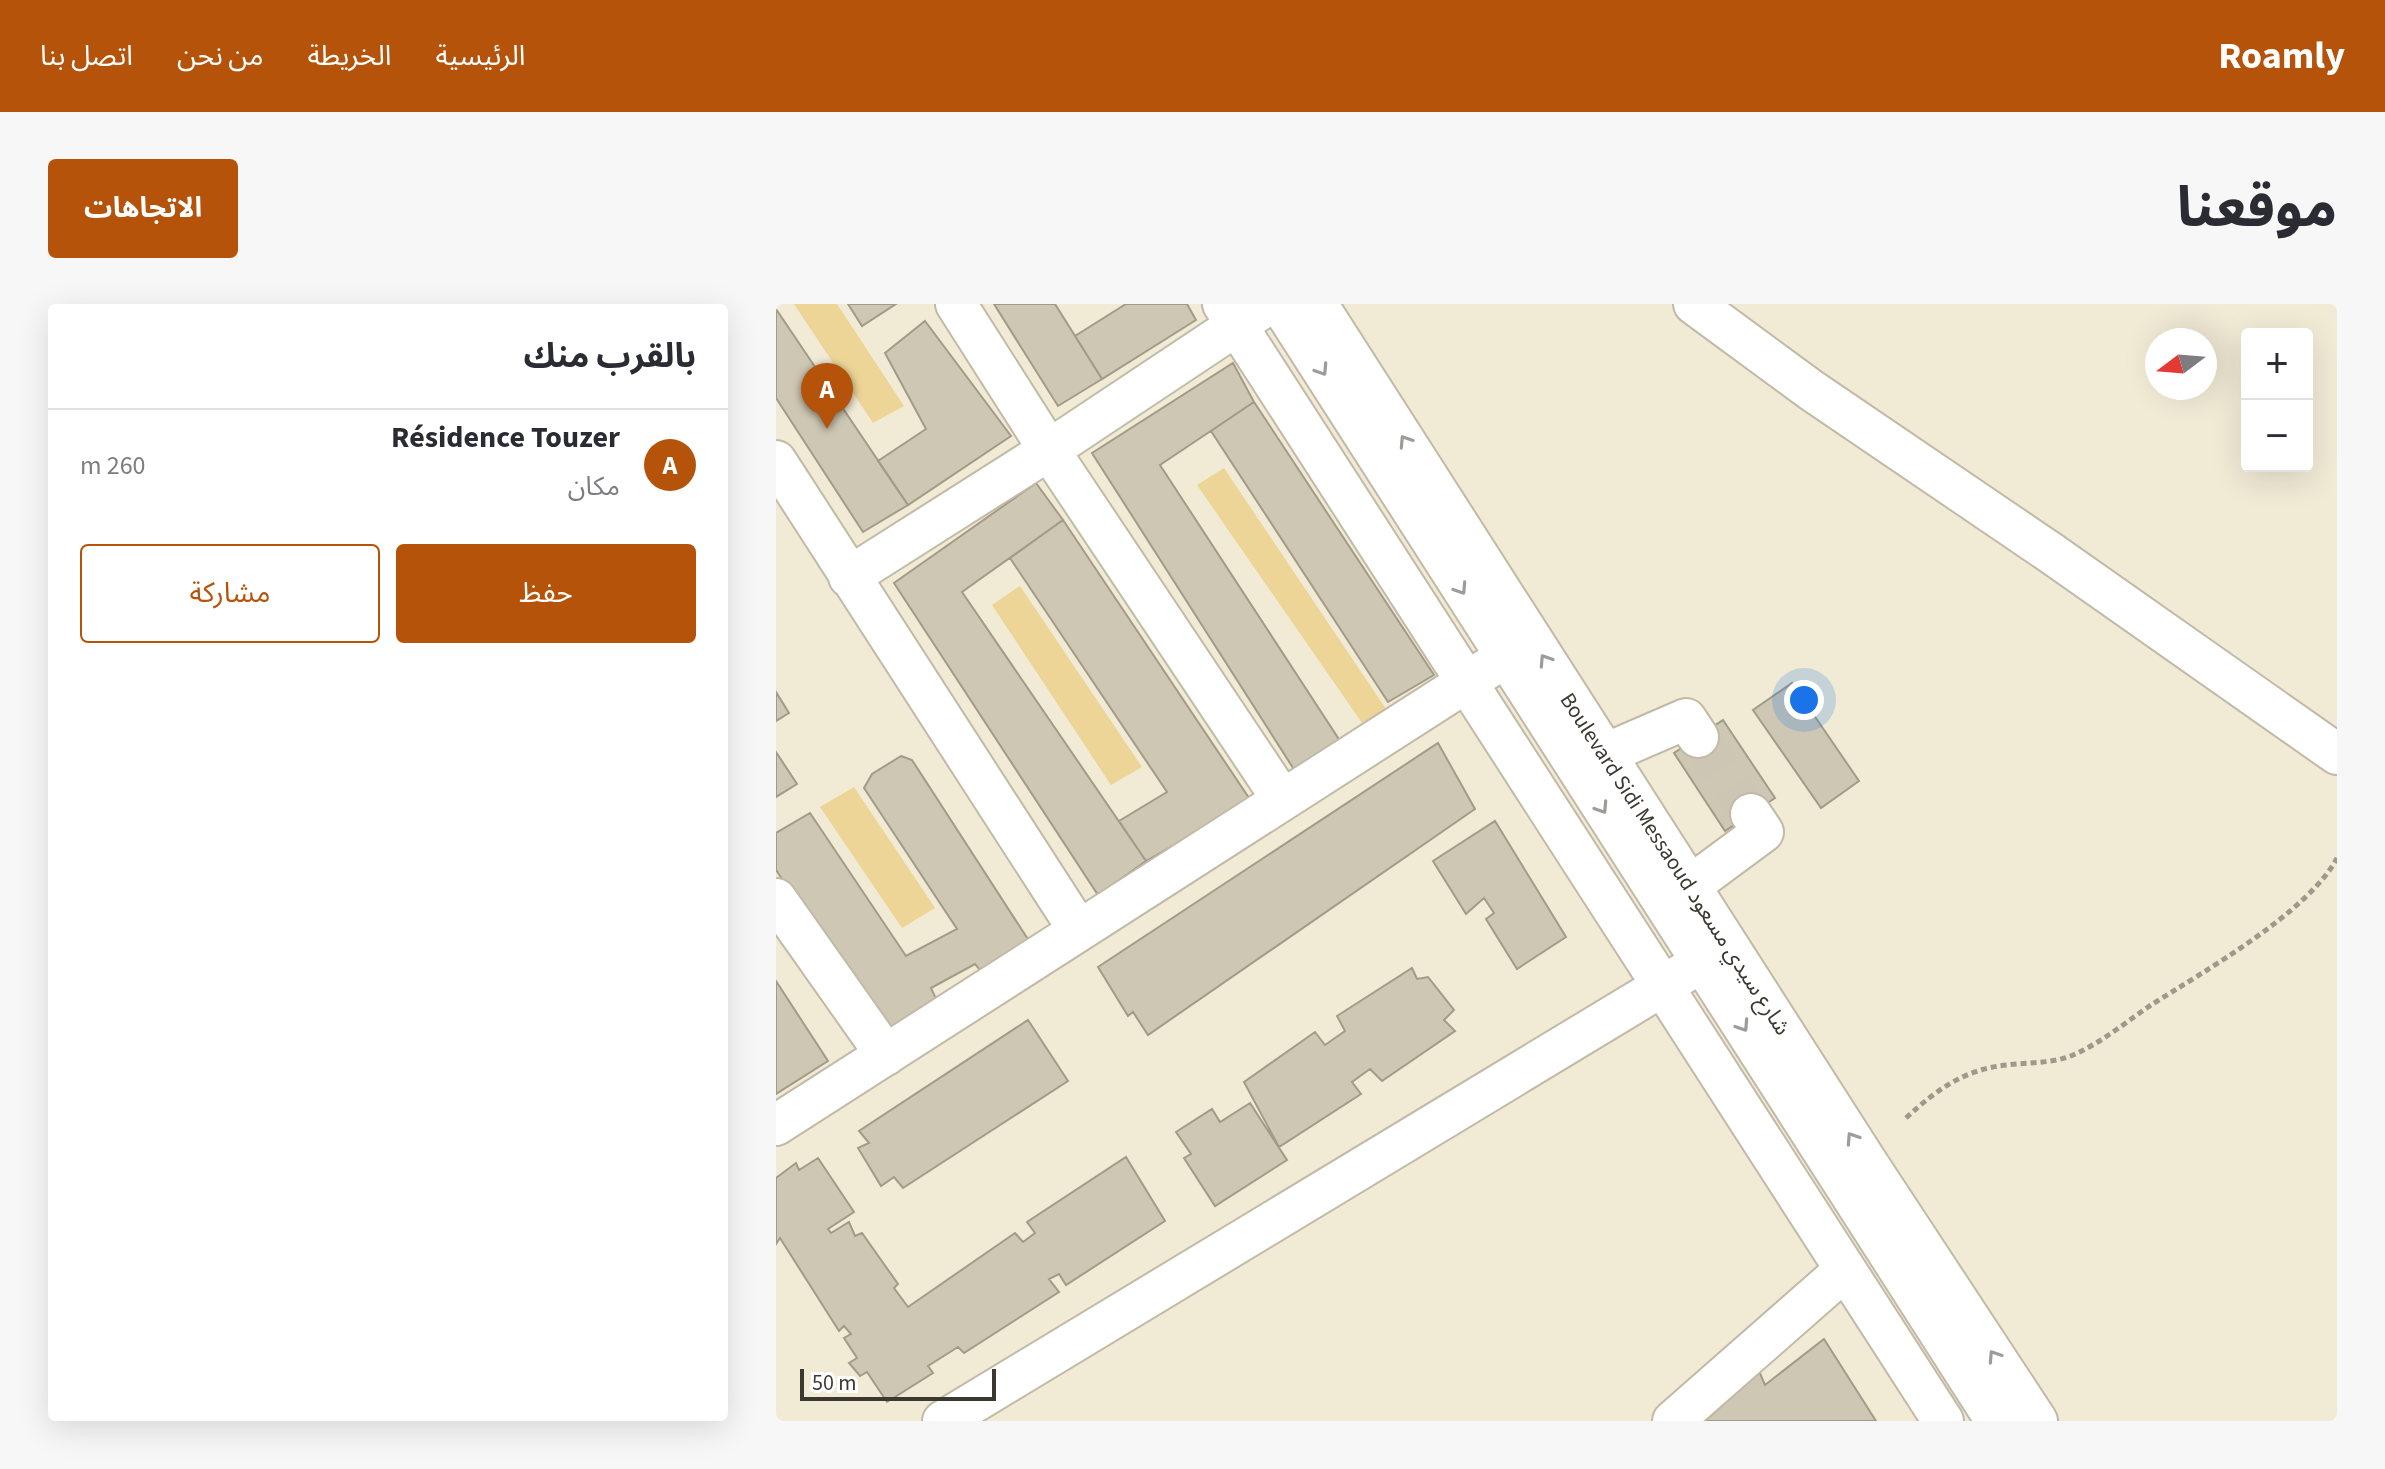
<!DOCTYPE html>
<html lang="ar">
<head>
<meta charset="utf-8">
<style>
  body { margin:0; font-family:"Source Sans 3","Noto Sans Arabic",sans-serif; background:#f7f7f7; color:#2b2b33; direction:rtl }
  .controls { position:absolute; right:24px; top:24px; display:grid; overflow:hidden; border-radius:8px; box-shadow:0 8px 32px #0002 }
  .controls button { width:72px; height:72px; display:grid; place-items:center; padding:0; border:0; border-bottom:2px solid #e1e1e2; background:#fff; color:#2b2b33; font:40px sans-serif }
  .compass { position:absolute; left:1369px; top:24px; width:72px; height:72px; border-radius:50%; background:#fff; box-shadow:0 8px 32px #0002; rotate:254deg }
  .scale { position:absolute; left:24px; bottom:20px; width:196px; box-sizing:border-box; padding-left:8px; border:4px solid #3b3830; border-top:0; font-size:22px; line-height:28px; white-space:nowrap; color:#3b3830; -webkit-text-stroke:6px #fff; paint-order:stroke }
  .you { position:absolute; left:1028px; top:396px; width:28px; height:28px; margin:-20px; border:6px solid #fff; border-radius:50%; background:#1a73e8; box-shadow:0 0 0 12px #1a73e833 }
  .badge { display:grid; place-items:center; width:52px; height:52px; border-radius:50%; background:#b45309; color:#fff; font-size:26px; font-weight:700 }
  .pin { position:absolute; translate:-50% -66px; filter:drop-shadow(0 2px 4px #0008) }
  .pin::after { content:''; position:absolute; top:42px; width:28px; height:24px; background:inherit; clip-path:polygon(0 0,100% 0,50% 100%) }
  .list { margin:0; padding:0; list-style:none }
  h2 { display:flex; justify-content:space-between; align-items:center; height:104px; margin:0; padding:0 32px; font-size:34px }
  h2 small { font-size:26px; font-weight:400; color:#7c7c81 }
  .list li { display:grid; grid-template-columns:52px 1fr auto; gap:24px; align-items:center; box-sizing:border-box; height:112px; padding:0 32px; border-top:2px solid #e1e1e2 }
  .list b { display:block; font-size:30px; white-space:nowrap }
  .list p { margin:0; font-size:26px; white-space:nowrap; color:#7c7c81 }
  .list em { font-size:26px; font-style:normal; color:#7c7c81 }
  .actions { display:flex; gap:16px; padding:24px 32px }
  .actions a { flex:1; padding:18px 0; border:2px solid #b45309; border-radius:8px; text-align:center; font-size:28px; color:#b45309 }
  .actions .main { background:#b45309; color:#fff }
  .map { position:relative; flex:none; width:1561px; height:1117px; overflow:hidden; direction:ltr; border-radius:8px }
  header { display:flex; align-items:center; gap:48px; box-sizing:border-box; height:112px; padding:0 40px; background:#b45309; color:#fff }
  header strong { font-size:38px }
  nav { display:flex; gap:44px; margin-inline-start:auto; font-size:28px }
  .intro { display:flex; align-items:center; justify-content:space-between; box-sizing:border-box; height:192px; padding:0 48px }
  h1 { margin:0; font-size:56px }
  .button { padding:20px 36px; border-radius:8px; background:#b45309; color:#fff; font-size:28px; font-weight:700 }
  main { display:flex; gap:48px; padding:0 48px }
  aside { flex:1; background:#fff; border-radius:8px; box-shadow:0 8px 32px #0002 }
  .map>svg:first-child { display:block }
  .green { fill:#ecd597 }
  .building { fill:#cec7b3; stroke:#a29b88; stroke-width:2 }
  .lines { fill:none; stroke-linecap:round; stroke-linejoin:round }
  .minor-tunnel { stroke:#cdc6b4; stroke-width:40; stroke-dasharray:40 20; stroke-linecap:butt }
  .minor-casing { stroke:#c1baa6; stroke-width:44 }
  .path { stroke:#9e998a; stroke-width:5; stroke-dasharray:6 4; stroke-linecap:butt }
  .minor { stroke:#fff; stroke-width:40 }
  .oneway { stroke:#9d9c98 }
  .labels { text-anchor:middle; dominant-baseline:central; stroke-width:8; stroke-linejoin:round; paint-order:stroke }
  .street-label { font-size:22px; fill:#3b3830; stroke:#fff }
</style>
</head>
<body>
<header>
<strong>Roamly</strong>
<nav><a>الرئيسية</a><a>الخريطة</a><a>من نحن</a><a>اتصل بنا</a></nav>
</header>
<div class="intro"><h1>موقعنا</h1><a class="button">الاتجاهات</a></div>
<main>
<div class="map">
<svg width="1561" height="1117" viewBox="0 0 1561 1117">
  <rect width="100%" height="100%" fill="#f1ead5"/>
  <path class="green" d="M18,0H61L128,102L97,119Z
    M448,164L610,405L586,419L421,181Z
    M244,282L366,463L335,481L216,301Z
    M78,483L159,604L126,624L44,503Z"/>
  <path class="building" d="M72,0H120L86,22Z
    M218,0H279L326,75L282,102Z
    M350,0H411L420,16L326,75L299,32Z
    M0,5L132,201L87,228L0,94Z
    M149,17L235,132L132,201L102,157L150,125L109,49Z
    M457,59L478,98L384,161L566,440L519,467L316,149Z
    M478,98L658,371L612,398L435,127Z
    M260,179L287,216L186,288L370,557L322,591L118,279Z
    M287,216L475,497L370,557L343,517L391,488L234,254Z
    M1016,379L1083,477L1045,504L977,406Z
    M0,388L13,409L0,417Z
    M947,416L999,494L949,527L898,449Z
    M662,439L699,505L372,731L357,708L352,712L322,663Z
    M0,448L21,480L0,493Z
    M125,452L136,456L257,643L207,670L199,660L155,684L161,697L110,729L0,566V529L34,509L130,652L181,625L88,484L96,470Z
    M719,517L790,633L741,665L710,615L718,609L708,594L690,610L657,557Z
    M636,664L641,675L652,673L678,706L668,716L679,727L606,777L594,765L576,778L585,790L503,843L468,778L539,728L549,741L569,727L561,712Z
    M0,677L52,757L0,790Z
    M252,716L292,777L127,884L118,873L105,882L82,844L93,839L83,827Z
    M474,799L511,856L439,902L408,854L415,850L400,828L436,805L444,818Z
    M350,853L389,917L290,981L283,970L273,975L283,988L188,1049L182,1043L152,1062L157,1069L111,1098L91,1068L84,1072L73,1059L81,1054L68,1034L75,1030L68,1022L63,1027L4,934L0,940V874L20,859L23,866L42,854L78,908L52,925L55,929L73,918L79,932L86,929L122,980L118,984L132,1003L239,929L247,938L259,929L251,918Z
    M1048,1035L1100,1117H929L983,1067L989,1081Z"/>
  <g class="lines">
    <path class="minor-tunnel" d="M922,433L975,510"/>
    <defs>
      <path id="minor" d="M180,0L273,146L506,495
        M447,0L1167,1117
        M504,0L1220,1117
        M541,0L1092,860L1261,1117
        M918,0L1035,86L1275,249L1561,450
        M0,157L302,625
        M73,273L273,146L482,7
        M829,450L910,415L922,433
        M914,582L987,528L975,510
        M0,595L110,751
        M0,821L714,363
        M167,1117L908,669
        M897,1117L1069,966"/>
    </defs>
    <use href="#minor" class="minor-casing"/>
    <path class="path" d="M1130,814C1160,786 1189,765 1231,761C1253,758 1276,760 1297,751C1325,739 1350,718 1375,701C1427,668 1533,608 1561,554"/>
    <use href="#minor" class="minor"/>
  </g>
  <defs><path id="oneway-chevron" d="M-2-3.5L2.5 0L-2 3.5" fill="none" stroke-width="1.6" stroke-linecap="round" stroke-linejoin="round" transform="scale(2)"/></defs>
  <g class="oneway">
    <use href="#oneway-chevron" transform="translate(546 66) rotate(57)"/>
    <use href="#oneway-chevron" transform="translate(629 137) rotate(-123)"/>
    <use href="#oneway-chevron" transform="translate(685 285) rotate(57)"/>
    <use href="#oneway-chevron" transform="translate(769 356) rotate(-123)"/>
    <use href="#oneway-chevron" transform="translate(826 504) rotate(57)"/>
    <use href="#oneway-chevron" transform="translate(967 722) rotate(57)"/>
    <use href="#oneway-chevron" transform="translate(1076 834) rotate(-123)"/>
    <use href="#oneway-chevron" transform="translate(1218 1052) rotate(-123)"/>
  </g>
  <g class="labels">
    <g class="street-label">
      <text transform="translate(899 560) rotate(57)">Boulevard Sidi Messaoud شارع سيدي مسعود</text>
    </g>
  </g>
</svg>
<div class="controls">
<button>+</button>
<button>−</button>
</div>
<svg class="compass" viewBox="-18 -18 36 36"><path d="M0-13l5 13h-10z" fill="#e53935"/><path d="M0 13l5-13h-10z" fill="#7c7c81"/></svg>
<div class="scale">50 m</div>
<div class="you"></div>
<div class="pin badge" style="left:51px;top:125px">A</div>
</div>
<aside>
<h2>بالقرب منك<small></small></h2>
<ul class="list">
<li><span class="badge">A</span><div><b>Résidence Touzer</b><p>مكان</p></div><em>260 m</em></li>
</ul>
<div class="actions"><a class="main">حفظ</a><a>مشاركة</a></div>
</aside>
</main>
</body>
</html>
